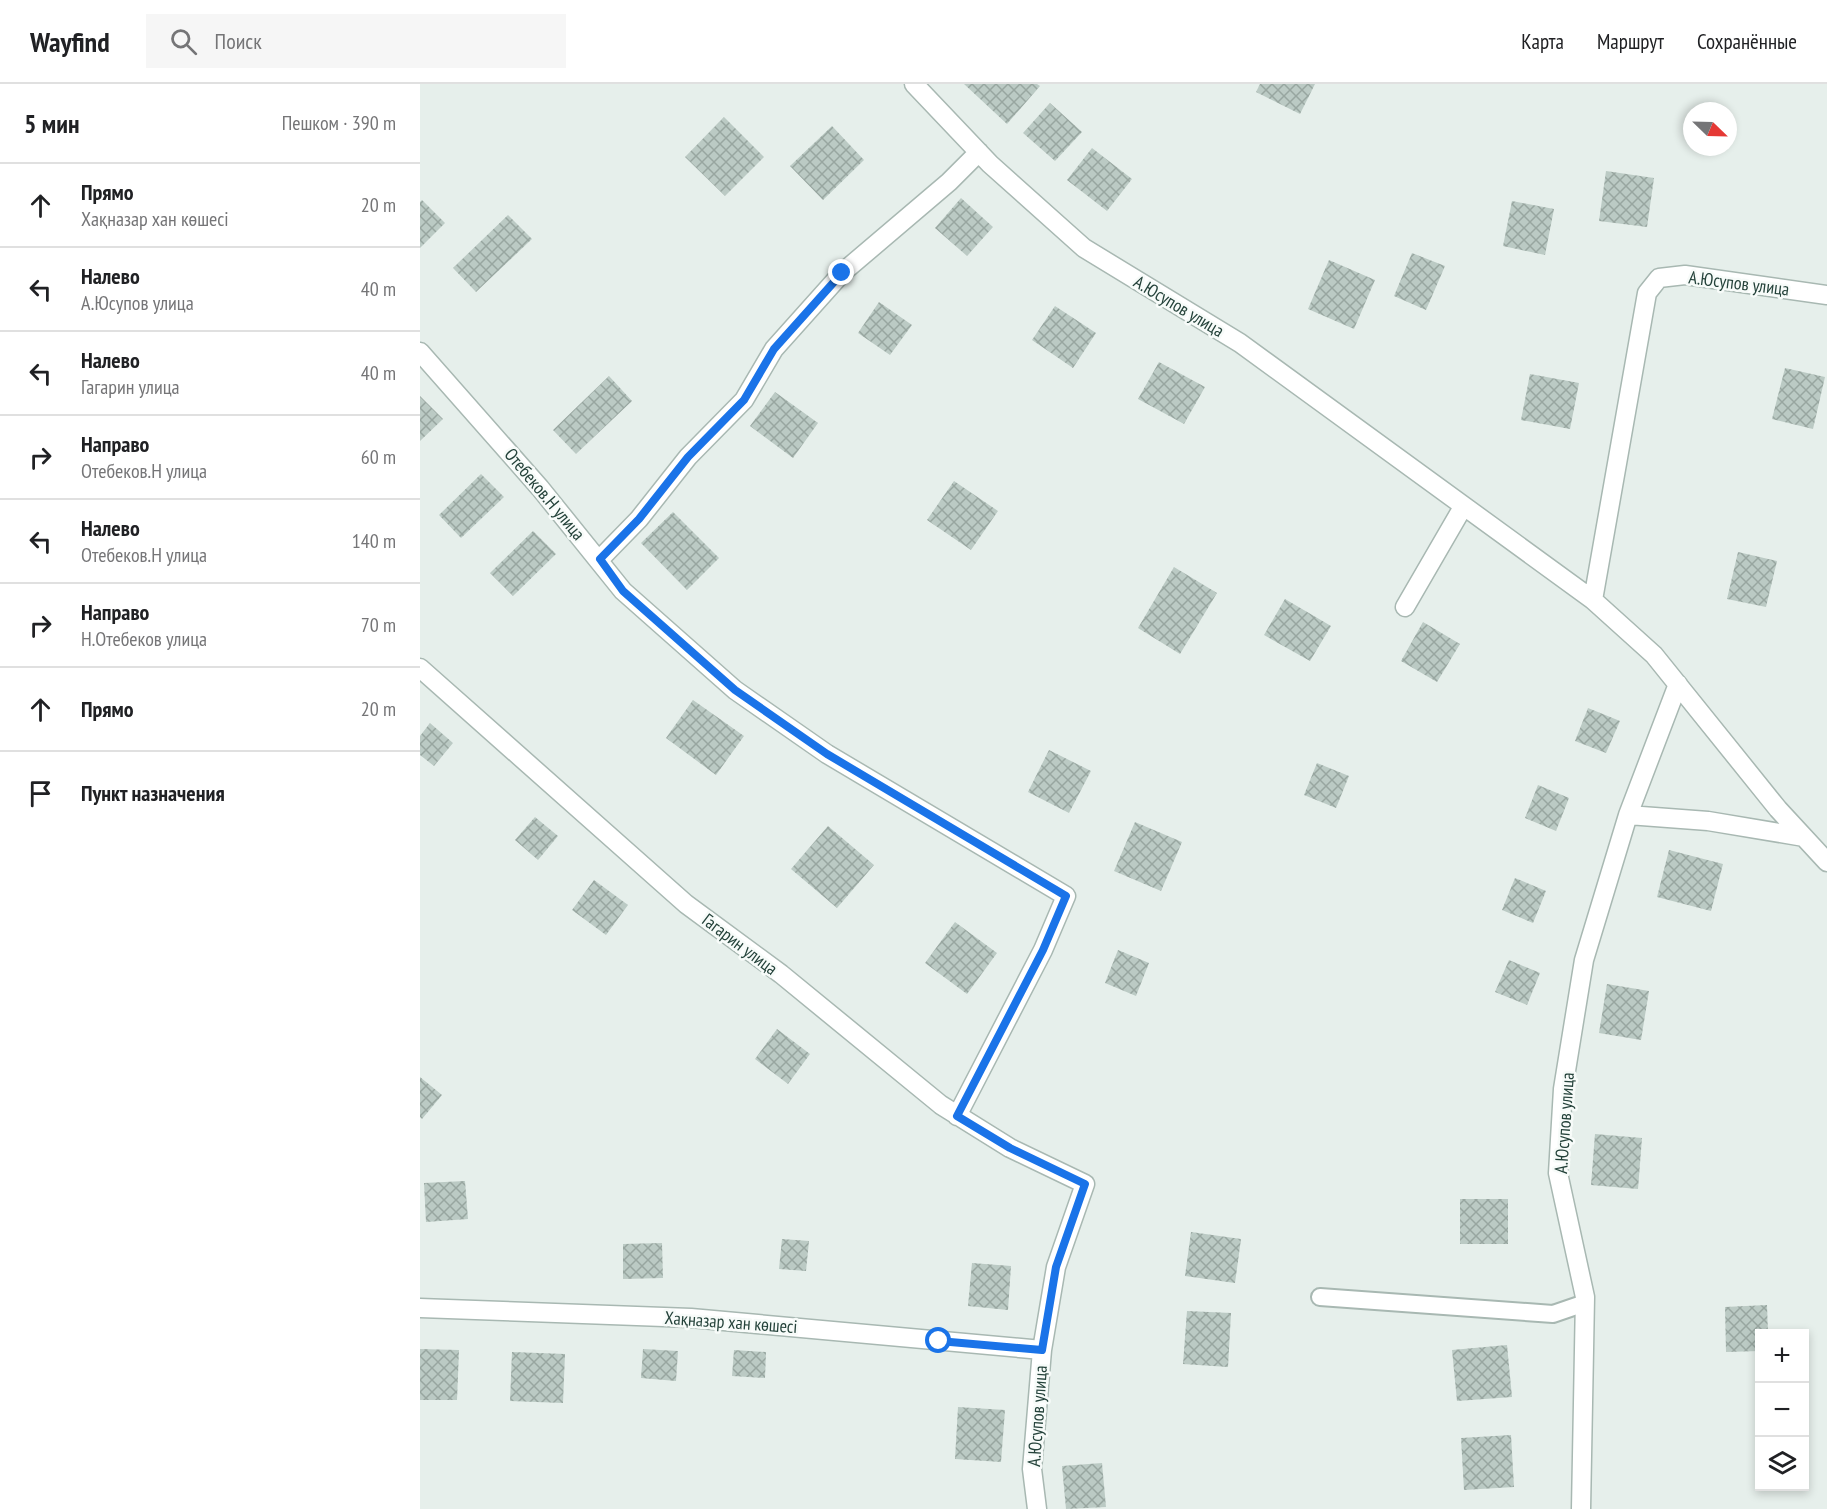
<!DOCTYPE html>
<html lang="ru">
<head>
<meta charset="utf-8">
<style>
  body { margin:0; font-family:"PT Sans Narrow",sans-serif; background:#f6f6f6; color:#202124 }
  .controls { position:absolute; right:18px; bottom:18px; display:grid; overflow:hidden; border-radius:0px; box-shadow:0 3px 9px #0003 }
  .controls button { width:54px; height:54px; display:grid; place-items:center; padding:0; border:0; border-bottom:2px solid #e0e0e0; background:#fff; color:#202124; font:30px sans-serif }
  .compass { position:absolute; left:1263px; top:18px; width:54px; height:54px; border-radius:50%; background:#fff; box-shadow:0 3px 9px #0003; rotate:113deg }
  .stop { position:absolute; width:18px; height:18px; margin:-14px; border:4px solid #1a73e8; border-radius:50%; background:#fff }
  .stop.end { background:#1a73e8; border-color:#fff; box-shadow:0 2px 6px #0008 }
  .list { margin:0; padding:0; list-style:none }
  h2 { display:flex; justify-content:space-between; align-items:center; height:78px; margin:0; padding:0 24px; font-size:26px }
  h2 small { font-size:20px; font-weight:400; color:#757577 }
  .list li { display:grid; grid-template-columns:39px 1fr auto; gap:18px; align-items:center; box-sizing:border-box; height:84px; padding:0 24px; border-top:2px solid #e0e0e0 }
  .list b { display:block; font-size:22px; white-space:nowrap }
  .list p { margin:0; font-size:20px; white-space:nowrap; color:#757577 }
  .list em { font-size:20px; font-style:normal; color:#757577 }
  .icon { flex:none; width:33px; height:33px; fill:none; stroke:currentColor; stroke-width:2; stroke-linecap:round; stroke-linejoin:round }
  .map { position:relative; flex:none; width:1407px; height:1425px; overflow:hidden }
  header { display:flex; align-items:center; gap:36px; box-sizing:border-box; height:84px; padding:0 30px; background:#fff; border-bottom:2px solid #e0e0e0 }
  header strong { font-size:28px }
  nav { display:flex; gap:33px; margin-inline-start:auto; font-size:21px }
  .search { width:420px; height:54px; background:#f6f6f6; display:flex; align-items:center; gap:15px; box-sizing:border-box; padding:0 21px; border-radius:0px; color:#757577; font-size:22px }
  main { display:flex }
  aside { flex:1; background:#fff }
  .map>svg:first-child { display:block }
  .building { fill:url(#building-cross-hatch) }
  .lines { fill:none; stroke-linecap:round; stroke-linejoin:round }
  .lane-casing { stroke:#a8b8b2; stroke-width:20 }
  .street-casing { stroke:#a8b8b2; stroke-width:21 }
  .lane { stroke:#fff; stroke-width:16 }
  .street { stroke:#fff; stroke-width:18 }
  .route { stroke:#1a73e8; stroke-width:8 }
  .labels { text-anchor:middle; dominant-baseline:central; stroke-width:5; stroke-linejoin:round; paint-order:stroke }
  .street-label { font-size:18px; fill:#24423a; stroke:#f7fbf9 }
</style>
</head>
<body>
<header>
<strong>Wayfind</strong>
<div class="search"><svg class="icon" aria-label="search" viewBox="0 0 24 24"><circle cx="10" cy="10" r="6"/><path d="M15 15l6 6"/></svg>Поиск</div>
<nav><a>Карта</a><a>Маршрут</a><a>Сохранённые</a></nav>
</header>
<main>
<aside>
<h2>5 мин<small>Пешком · 390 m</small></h2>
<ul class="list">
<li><svg class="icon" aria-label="ahead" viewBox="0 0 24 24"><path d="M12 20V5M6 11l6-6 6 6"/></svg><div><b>Прямо</b><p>Хақназар хан көшесі</p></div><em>20 m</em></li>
<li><svg class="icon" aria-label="left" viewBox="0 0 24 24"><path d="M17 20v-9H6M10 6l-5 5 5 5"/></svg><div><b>Налево</b><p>А.Юсупов улица</p></div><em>40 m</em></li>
<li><svg class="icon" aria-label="left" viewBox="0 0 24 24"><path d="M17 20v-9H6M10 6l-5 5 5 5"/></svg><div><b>Налево</b><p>Гагарин улица</p></div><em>40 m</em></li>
<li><svg class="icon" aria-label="right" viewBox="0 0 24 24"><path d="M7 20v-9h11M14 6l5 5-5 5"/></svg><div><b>Направо</b><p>Отебеков.Н улица</p></div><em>60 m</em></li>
<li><svg class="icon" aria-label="left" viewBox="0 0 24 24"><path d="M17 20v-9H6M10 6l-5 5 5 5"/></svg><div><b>Налево</b><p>Отебеков.Н улица</p></div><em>140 m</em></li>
<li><svg class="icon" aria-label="right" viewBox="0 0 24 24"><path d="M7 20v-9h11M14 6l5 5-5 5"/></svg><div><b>Направо</b><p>Н.Отебеков улица</p></div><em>70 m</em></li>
<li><svg class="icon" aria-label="ahead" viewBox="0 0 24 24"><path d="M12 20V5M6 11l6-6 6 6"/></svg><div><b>Прямо</b></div><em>20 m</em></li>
<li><svg class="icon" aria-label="arrive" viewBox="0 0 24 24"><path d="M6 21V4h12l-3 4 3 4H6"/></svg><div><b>Пункт назначения</b></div></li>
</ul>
</aside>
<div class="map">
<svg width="1407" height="1425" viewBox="0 0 1407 1425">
  <defs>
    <pattern id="building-cross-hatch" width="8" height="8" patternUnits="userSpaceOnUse" patternTransform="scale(1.5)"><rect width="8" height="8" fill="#bbcac4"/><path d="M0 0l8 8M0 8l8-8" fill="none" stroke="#98a6a0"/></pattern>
  </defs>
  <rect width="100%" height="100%" fill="#e6efeb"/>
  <path class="building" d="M544,0H617L620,2L587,40Z
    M840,0H895L880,30L836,8Z
    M630,19L662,48L635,77L603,49Z
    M304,33L344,73L305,112L265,73Z
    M412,42L444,76L403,116L370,82Z
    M672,64L712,95L687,127L647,96Z
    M1186,87L1234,94L1227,143L1179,137Z
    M541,114L573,143L547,172L515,144Z
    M2,116L25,139L0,164V118Z
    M1092,117L1134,125L1125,171L1083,162Z
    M88,131L112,155L56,208L33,184Z
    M992,169L1025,182L1006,226L974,212Z
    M909,176L955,196L934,245L888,225Z
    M459,218L492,241L470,271L438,249Z
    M635,222L676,249L653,284L612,256Z
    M739,278L785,303L764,340L718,315Z
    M1365,284L1405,293L1393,345L1352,335Z
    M1110,290L1159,299L1150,345L1101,336Z
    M189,292L212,317L156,370L133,346Z
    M355,308L398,339L373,374L330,342Z
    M0,312L23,335L0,357Z
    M61,390L84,413L41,454L19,431Z
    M534,397L578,427L551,466L507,436Z
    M253,428L299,474L267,506L221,459Z
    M113,447L136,470L93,512L70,489Z
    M1318,468L1357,477L1346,523L1307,515Z
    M754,483L797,509L760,570L718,544Z
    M865,515L911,542L890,577L844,551Z
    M1003,538L1040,560L1017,598L981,577Z
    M273,616L324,652L296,691L246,654Z
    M1168,624L1200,637L1186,669L1155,657Z
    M10,639L33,659L14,682L0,671V652Z
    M629,666L671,687L649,729L608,708Z
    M897,679L929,692L916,724L884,711Z
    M1118,701L1149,714L1136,747L1105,734Z
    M115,733L138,752L118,776L95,756Z
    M715,738L762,758L741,807L694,787Z
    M408,742L454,781L417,824L371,785Z
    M1249,766L1303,780L1291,827L1237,813Z
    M1095,794L1126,807L1113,839L1082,826Z
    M174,796L208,821L186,851L152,826Z
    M535,838L577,869L547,910L505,879Z
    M698,866L729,879L716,912L685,899Z
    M1089,876L1120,889L1107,921L1075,908Z
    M1187,900L1229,907L1221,956L1179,949Z
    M357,945L390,970L368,1000L335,975Z
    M0,993L22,1011L2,1035L0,1033Z
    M1175,1050L1222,1054L1218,1105L1171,1101Z
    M45,1097L48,1135L6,1138L4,1099Z
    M1040,1115H1088V1160H1040Z
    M771,1148L821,1155L815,1199L765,1192Z
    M362,1155L389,1157L386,1187L359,1185Z
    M242,1159L243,1194L203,1195V1160Z
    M552,1179L591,1182L588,1226L548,1222Z
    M1347,1221L1348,1250H1340V1267L1306,1268L1305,1223Z
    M767,1227L811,1229L808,1283L763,1280Z
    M1087,1261L1092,1313L1037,1317L1032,1266Z
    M0,1265L39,1266L37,1316H0Z
    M223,1265L258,1267L256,1297L221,1294Z
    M314,1266L346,1268L345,1294L312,1292Z
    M92,1268L145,1270L143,1319L90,1317Z
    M538,1323L585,1326L581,1378L535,1375Z
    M1091,1351L1094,1403L1044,1406L1041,1354Z
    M682,1379L686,1423L646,1425L642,1382Z"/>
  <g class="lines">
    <defs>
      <path id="lane" d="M900,1213L1133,1230L1165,1219"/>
      <path id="street" d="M494,0L570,80L664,164L820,259L1173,516L1234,571L1358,725L1407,778
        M0,268L120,404L203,507L315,606L407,670L646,812L623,866L537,1032
        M180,475L219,435L268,373L324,316L354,265L422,189L529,98L559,68
        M1173,516L1227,209L1239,194L1265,191L1407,211
        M985,523L1043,423
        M0,584L266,820L361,890L521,1021L590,1064L665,1100L636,1183L622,1266L612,1385L617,1425
        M1208,731L1288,737L1384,753
        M0,1224L271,1234L622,1266
        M1161,1425L1165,1213L1138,1089L1143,1005L1164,876L1208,731L1258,600"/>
    </defs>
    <use href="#lane" class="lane-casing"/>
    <use href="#street" class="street-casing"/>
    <use href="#lane" class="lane"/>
    <use href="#street" class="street"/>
  </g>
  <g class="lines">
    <path class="route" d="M422,189L354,265L324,316L268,373L219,435L180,475L203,507L315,606L407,670L646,812L623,866L537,1032L590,1064L665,1100L636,1183L622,1266L519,1257"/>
  </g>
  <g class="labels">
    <g class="street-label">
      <text transform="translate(1319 199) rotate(7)">А.Юсупов улица</text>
      <text transform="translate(759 222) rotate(31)">А.Юсупов улица</text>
      <text transform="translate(125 410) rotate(50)">Отебеков.Н улица</text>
      <text transform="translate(320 860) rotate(37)">Гагарин улица</text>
      <text transform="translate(1144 1039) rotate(-86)">А.Юсупов улица</text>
      <text transform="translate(311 1238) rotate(4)">Хақназар хан көшесі</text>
      <text transform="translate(617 1332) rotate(-86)">А.Юсупов улица</text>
    </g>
  </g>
</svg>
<div class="controls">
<button>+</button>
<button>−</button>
<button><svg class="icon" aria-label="layers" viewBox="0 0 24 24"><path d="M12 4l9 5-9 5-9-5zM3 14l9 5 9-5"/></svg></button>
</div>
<svg class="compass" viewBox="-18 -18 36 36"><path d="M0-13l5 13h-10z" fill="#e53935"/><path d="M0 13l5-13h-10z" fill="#757577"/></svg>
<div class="stop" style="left:519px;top:1257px"></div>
<div class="stop end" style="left:422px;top:189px"></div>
</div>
</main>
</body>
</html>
